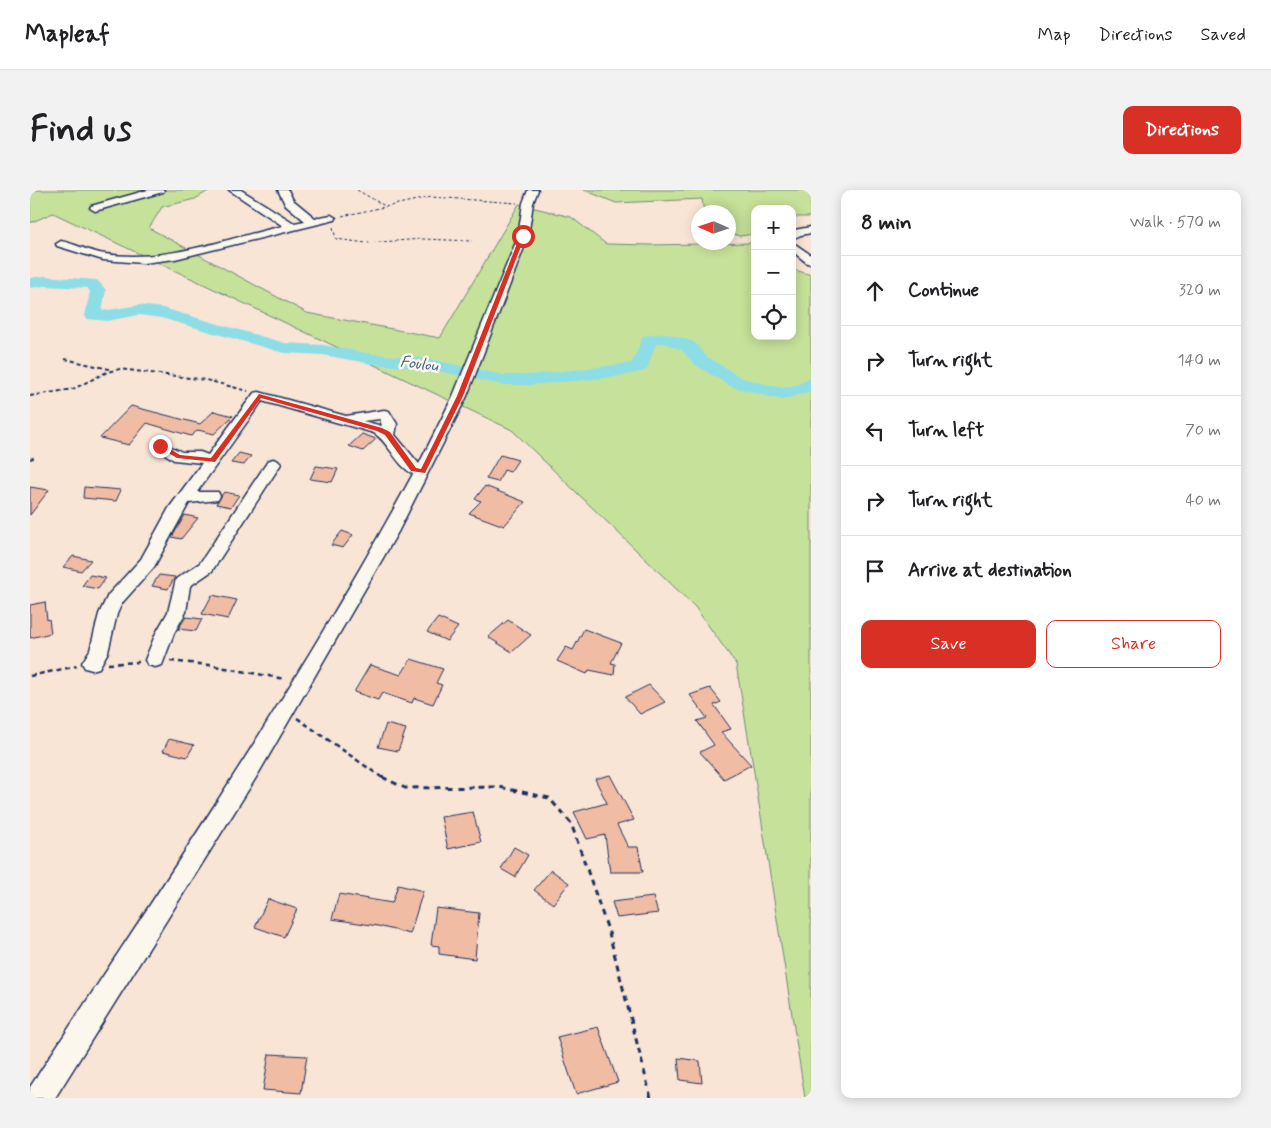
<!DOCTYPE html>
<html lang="en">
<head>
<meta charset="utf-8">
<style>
  body { margin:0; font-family:Mynerve,sans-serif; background:#f2f2f2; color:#202124 }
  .controls { position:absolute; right:15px; top:15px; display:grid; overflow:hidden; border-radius:10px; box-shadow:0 2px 12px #0003 }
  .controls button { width:45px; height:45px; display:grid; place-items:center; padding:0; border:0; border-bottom:1px solid #e0e0e0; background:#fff; color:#202124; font:25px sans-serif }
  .compass { position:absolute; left:661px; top:15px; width:45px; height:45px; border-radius:50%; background:#fff; box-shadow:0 2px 12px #0003; rotate:273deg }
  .stop { position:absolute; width:15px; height:15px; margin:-11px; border:4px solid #d93025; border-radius:50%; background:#fff }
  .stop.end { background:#d93025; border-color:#fff; box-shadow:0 1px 5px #0008 }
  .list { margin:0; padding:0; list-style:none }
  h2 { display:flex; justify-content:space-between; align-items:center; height:65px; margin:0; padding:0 20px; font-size:21px }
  h2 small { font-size:16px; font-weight:400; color:#757577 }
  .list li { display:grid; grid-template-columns:32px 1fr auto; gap:15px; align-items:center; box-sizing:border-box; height:70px; padding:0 20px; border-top:1px solid #e0e0e0 }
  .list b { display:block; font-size:19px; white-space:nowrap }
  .list em { font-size:16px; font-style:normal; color:#757577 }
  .actions { display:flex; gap:10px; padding:15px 20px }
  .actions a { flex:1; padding:11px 0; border:1px solid #d93025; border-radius:10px; text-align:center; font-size:18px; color:#d93025 }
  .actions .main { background:#d93025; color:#fff }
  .icon { flex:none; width:28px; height:28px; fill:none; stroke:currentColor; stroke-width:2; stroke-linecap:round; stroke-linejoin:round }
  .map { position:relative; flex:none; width:781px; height:908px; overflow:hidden; border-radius:10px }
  header { display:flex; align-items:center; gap:30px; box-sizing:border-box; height:70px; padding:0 25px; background:#fff; border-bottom:1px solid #e0e0e0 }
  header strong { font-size:24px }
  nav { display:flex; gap:28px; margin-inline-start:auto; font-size:18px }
  .intro { display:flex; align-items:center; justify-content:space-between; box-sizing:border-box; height:120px; padding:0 30px }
  h1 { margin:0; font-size:35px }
  .button { padding:12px 22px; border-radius:10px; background:#d93025; color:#fff; font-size:18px; font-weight:700 }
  main { display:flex; gap:30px; padding:0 30px }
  aside { flex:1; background:#fff; border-radius:10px; box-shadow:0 2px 12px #0003 }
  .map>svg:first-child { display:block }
  .green { fill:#c6e199; stroke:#70887c }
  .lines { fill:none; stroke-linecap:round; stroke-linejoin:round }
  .river { fill:#8ddde7; fill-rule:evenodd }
  .building { fill:#f1bca4; stroke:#1b2f5e }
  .minor-casing { stroke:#1b2f5e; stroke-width:3 }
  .path-far3 { stroke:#1b2f5e; stroke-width:1; stroke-dasharray:3 2.5; stroke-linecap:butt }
  .path-far2 { stroke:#1b2f5e; stroke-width:2; stroke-dasharray:4 3; stroke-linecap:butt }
  .path-far1 { stroke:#1b2f5e; stroke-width:2.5; stroke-dasharray:5 4; stroke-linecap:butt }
  .path { stroke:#1b2f5e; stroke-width:3; stroke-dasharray:6 5; stroke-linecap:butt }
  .minor { fill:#fbf7ec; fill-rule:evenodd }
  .route { fill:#d93025 }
  .labels { text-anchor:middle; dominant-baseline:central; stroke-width:5; stroke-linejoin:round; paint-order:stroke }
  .far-water-label { font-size:16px; font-style:italic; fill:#385a80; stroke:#fbf7ec }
</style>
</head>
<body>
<header>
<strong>Mapleaf</strong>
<nav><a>Map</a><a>Directions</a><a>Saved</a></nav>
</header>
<div class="intro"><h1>Find us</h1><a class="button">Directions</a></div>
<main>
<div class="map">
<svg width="781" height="908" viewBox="0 0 781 908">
  <rect width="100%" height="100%" fill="#f8e5d6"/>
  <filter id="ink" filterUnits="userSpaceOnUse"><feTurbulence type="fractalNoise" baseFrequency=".02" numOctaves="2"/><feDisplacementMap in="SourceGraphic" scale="10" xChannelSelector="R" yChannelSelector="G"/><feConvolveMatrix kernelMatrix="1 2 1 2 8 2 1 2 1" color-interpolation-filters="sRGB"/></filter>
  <g filter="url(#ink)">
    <path class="green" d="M0,0H180L165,9L132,17L119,38L277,123L410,148L489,14L541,27L576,54L621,55L721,53L725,55V146H762V79L781,85V908H775L724,582L706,474L665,417L482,240L23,23L0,33Z
      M554,0H781V27H762V19H725V44L709,46L699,42L698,22H674L672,9L586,13Z"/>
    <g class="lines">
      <path class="river" d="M14,86L67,90L76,100L72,121L109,115L133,118L255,153L293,155L342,164L399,169L473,185H500L602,173L613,146L635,143L664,152L676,166L712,188L752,198L766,195L781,188V201L752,210L700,196L664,174L652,160L634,153L626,154L616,181L584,187L500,195H473L399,179L342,174L293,165L254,163L131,128L109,125L77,131L57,129L55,126L60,101L57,98L14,96L0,98V88Z"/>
    </g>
    <path class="building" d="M101,216L170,234L184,221L203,226L184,244L168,240L161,246L117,233L99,255L70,248Z
      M332,244L346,249L333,261L319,256Z
      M209,263L221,266L214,275L201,273Z
      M470,265L488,270L480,282L474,280L468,292L456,289Z
      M286,276L308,279L302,292L280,289Z
      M455,296L495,312L474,336L439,323L451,311L445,309Z
      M0,297L19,300L0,325Z
      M54,297L80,299L91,300L86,311L53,308Z
      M194,302L209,305L201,317L186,314Z
      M155,325L168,328L151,349L142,347Z
      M312,341L323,345L313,358L301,355Z
      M43,366L61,370L51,381L33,377Z
      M60,385L76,388L68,399L52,396Z
      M129,385L145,387L138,399L122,396Z
      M182,405L207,410L198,429L172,424Z
      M15,412L17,430L19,429L21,443L0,448V415Z
      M156,427L172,429L166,441L148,439Z
      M408,428L428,437L417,451L397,442Z
      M478,430L501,445L482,462L458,447Z
      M554,439L591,453L581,473L585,474L584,485L559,480L557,484L527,471L536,457L543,460Z
      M381,469L413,479L406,493L412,495L403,514L384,508L382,513L352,503L348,510L324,502L340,475L371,485Z
      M619,495L635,512L610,524L595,507Z
      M680,498L691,512L684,515L701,539L691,542L721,575L694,589L670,562L684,555L667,531L677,528L660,505Z
      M356,534L376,539L368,561L348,557Z
      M139,549L164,555L157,567L133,561Z
      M580,585L604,630L587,635L598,657H608L613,682H580L575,645L557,649L544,622L577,613L565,589Z
      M443,622L451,652L418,659L411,627Z
      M484,657L498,665L485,687L471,679Z
      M521,680L539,693L523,714L504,700Z
      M368,695L393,701L380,744L348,736L302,729L309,704L362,713Z
      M623,707L628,723L587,728L582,712Z
      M238,709L267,719L254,747L225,737Z
      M406,718L449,723L445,769L409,764V756L401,755Z
      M568,837L588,892L546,904L527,847Z
      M239,864L277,866L271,903L233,900Z
      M648,868L670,871L672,893L650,890Z"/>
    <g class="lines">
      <defs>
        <path id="minor" d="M118,0H134L133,2L65,21L60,18L61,16Z
          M199,0H211L264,33L275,31L255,14L248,0H258L263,10L285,28L301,25L306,28L305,30L145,69L113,73L73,70L27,56L26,54L31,51C46,54 60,62 75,64C136,73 195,49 253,36Z
          M498,0H508L503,13L498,47L437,206L368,342L227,586L25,908H0V897C132,696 268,496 383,284C366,275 360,254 344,243L232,211L167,302H188L190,306L188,310L159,313L124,377L92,413L87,424L78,462L69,478L62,480L55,478L52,473L60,460L69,424L78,405L111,369L139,318L172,273L144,270L123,256L125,253L130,252L152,262H170L178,265L224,203L229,202L316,226L354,220L359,221L367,234L365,245L389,274L423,206L472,86L488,47L493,13ZM350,229L352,236L333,231Z
          M781,37V43L771,45L762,49V41L764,40Z
          M762,52L781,65V74L777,73L762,61Z
          M243,269L248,271L251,274L182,381L160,396L156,422L144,443L132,475L125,477L118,475L115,470L126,443L138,422L146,389L170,373L238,271Z"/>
      </defs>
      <use href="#minor" class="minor-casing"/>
      <path class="path-far3" d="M327,0L355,16
        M312,26L401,7L487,13
        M303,37L306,49L336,53L393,49L442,51"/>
      <path class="path-far2" d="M35,169L79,179
        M0,206L43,199L77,182L90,179L176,190L218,201
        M0,269L6,267"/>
      <path class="path-far1" d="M140,471L179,475L255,489
        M78,474L109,472
        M0,486L47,476
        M267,528L354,589"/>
      <path class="path" d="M352,587L375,598L469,597L519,608L541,633L579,743L621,908"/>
      <use href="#minor" class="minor"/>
    </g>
  </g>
  <path class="route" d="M493,45L495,46L433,206L395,283L381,281L355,245L347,241L231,208L185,272L147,268L127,256L132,254L150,265L181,268L229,204L352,238L360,242L386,278L391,279L427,206L490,46Z"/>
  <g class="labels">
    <g class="far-water-label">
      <text transform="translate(389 174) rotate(7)">Foulou</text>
    </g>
  </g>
</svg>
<div class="controls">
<button>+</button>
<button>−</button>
<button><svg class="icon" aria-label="locate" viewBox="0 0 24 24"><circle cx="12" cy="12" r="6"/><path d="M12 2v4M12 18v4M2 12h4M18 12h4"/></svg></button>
</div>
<svg class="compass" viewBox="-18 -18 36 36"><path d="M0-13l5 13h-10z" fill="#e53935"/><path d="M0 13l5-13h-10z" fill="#757577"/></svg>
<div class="stop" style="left:493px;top:46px"></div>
<div class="stop end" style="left:130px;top:256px"></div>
</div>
<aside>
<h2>8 min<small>Walk · 570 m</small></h2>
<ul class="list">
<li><svg class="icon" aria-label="ahead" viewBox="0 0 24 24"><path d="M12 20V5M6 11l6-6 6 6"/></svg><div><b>Continue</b></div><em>320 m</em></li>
<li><svg class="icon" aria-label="right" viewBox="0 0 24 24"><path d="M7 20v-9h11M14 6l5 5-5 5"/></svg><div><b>Turn right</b></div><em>140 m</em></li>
<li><svg class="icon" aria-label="left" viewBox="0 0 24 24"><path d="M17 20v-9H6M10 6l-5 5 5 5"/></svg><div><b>Turn left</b></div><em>70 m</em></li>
<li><svg class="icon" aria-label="right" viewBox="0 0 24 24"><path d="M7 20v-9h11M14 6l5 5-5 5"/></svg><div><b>Turn right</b></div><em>40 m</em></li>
<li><svg class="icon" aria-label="arrive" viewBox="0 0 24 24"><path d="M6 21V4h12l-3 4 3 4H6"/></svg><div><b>Arrive at destination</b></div></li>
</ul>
<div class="actions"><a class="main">Save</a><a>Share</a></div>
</aside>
</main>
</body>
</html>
